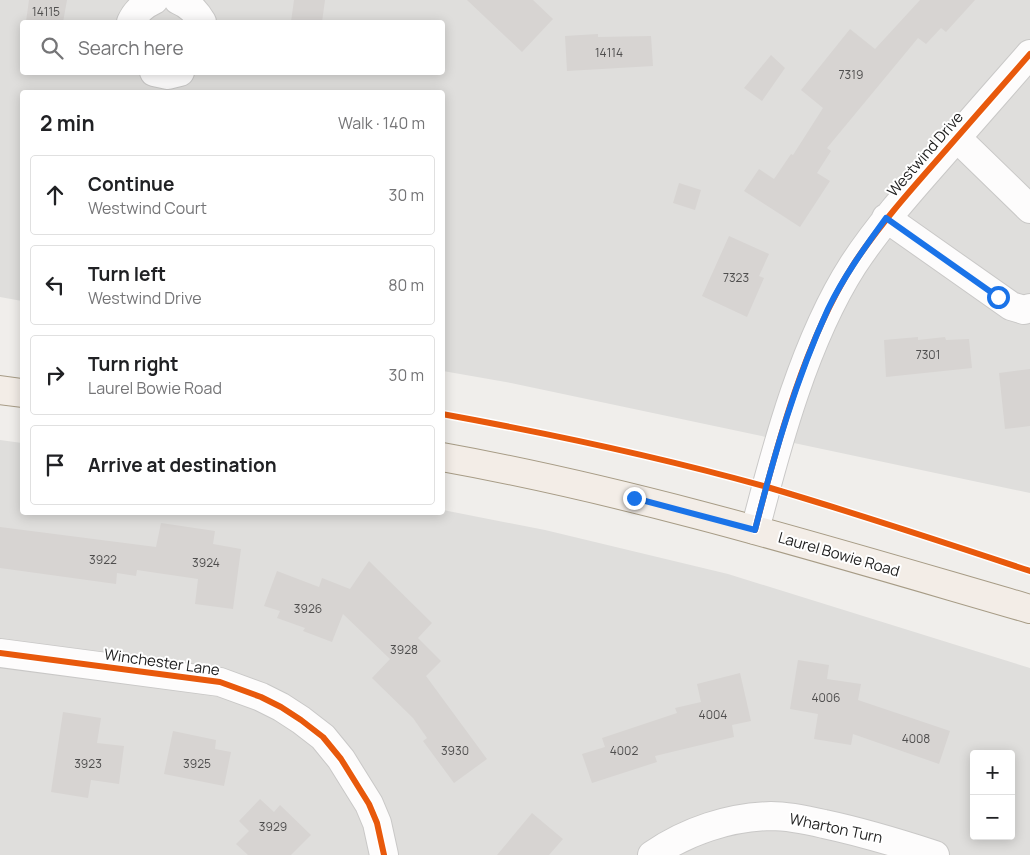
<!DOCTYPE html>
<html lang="en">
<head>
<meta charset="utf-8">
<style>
  body { margin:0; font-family:Manrope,sans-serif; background:#f2f2f2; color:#202124 }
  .controls { position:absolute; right:15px; bottom:15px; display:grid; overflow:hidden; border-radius:5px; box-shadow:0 2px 12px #0003 }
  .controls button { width:45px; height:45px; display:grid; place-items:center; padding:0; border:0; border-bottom:1px solid #e0e0e0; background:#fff; color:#202124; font:25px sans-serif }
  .stop { position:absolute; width:15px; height:15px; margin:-11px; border:4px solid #1a73e8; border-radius:50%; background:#fff }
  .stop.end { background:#1a73e8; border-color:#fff; box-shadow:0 1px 5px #0008 }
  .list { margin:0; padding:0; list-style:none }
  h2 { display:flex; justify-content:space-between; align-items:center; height:65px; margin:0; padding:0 20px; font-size:21px }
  h2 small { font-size:16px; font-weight:400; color:#757577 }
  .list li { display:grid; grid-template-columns:32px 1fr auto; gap:15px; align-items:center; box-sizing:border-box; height:80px; margin:0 10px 10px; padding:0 10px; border:1px solid #e0e0e0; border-radius:5px }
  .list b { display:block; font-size:19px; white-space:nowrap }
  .list p { margin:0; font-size:16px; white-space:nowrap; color:#757577 }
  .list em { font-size:16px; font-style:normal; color:#757577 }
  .icon { flex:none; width:28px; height:28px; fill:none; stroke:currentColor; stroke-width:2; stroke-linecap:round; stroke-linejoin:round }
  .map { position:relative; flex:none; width:1030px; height:855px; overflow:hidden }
  .search { position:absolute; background:#fff; box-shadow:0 2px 12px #0003; left:20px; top:20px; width:425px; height:55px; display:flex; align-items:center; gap:12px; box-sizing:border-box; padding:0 18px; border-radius:5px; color:#757577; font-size:19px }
  .panel { position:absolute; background:#fff; box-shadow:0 2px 12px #0003; left:20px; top:90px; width:425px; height:425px; border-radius:5px }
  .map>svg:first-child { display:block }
  .residential { fill:#dfdedc; fill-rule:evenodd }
  .building { fill:#d7d4d2 }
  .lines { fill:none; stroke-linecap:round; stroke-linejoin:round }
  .minor-casing { stroke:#c9c8c7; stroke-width:30 }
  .major-casing { stroke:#a79c86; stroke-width:30 }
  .minor { stroke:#fdfcfc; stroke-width:28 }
  .major { stroke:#f3ede7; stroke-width:28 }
  .cycleway-casing { stroke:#fff; stroke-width:9 }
  .cycleway { stroke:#e8590c; stroke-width:6 }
  .route { stroke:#1a73e8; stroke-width:6 }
  .labels { text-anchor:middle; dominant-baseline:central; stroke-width:4; stroke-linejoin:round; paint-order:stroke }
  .number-label { font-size:12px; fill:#4f4e4e }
  .street-label { font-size:15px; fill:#222; stroke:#fff }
</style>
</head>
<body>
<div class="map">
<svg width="1030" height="855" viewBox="0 0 1030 855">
  <rect width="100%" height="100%" fill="#f0eeeb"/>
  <path class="residential" d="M0,0H1030V493L511,383L443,371L442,92H22V301L0,297ZM22,22H442V72H22Z
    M0,440L22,443V512H442L443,510L545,530L728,574L1030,668V855H0ZM974,754H1011V836H974Z"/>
  <path class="building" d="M29,0H67L63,22H26Z
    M294,0H325L322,22H291Z
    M467,0H533L553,19L522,52Z
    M920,0H975L946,32L941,28L926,44L918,38L827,148L831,151L817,173L830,181L800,227L744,191L759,169L774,179L791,154L793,155L823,108L801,90L850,29L875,49Z
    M598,34V37L651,36L653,66L567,71L565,36Z
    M771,55L785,68L762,101L744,88Z
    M679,183L701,190L695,210L673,203Z
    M729,236L769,254L759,276L764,278L747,317L702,296Z
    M918,337V340L945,337L946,340L969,339L972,368L886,377L884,340Z
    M1030,369V426L1005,429L999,373Z
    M161,523L215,531L213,544L241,549L233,609L195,604L198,579L137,570L136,576L117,573L116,584L0,568V527L156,547Z
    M369,561L432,623L418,638L441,661L426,676L487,759L454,783L423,741L427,738L413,718L372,678L390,659L343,614L332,642L303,631L305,628L277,618L280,611L264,606L277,571L319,587L322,578L350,589Z
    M798,660L829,665L827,679L861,684L858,700L950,731L939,764L853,734L851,745L814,739L818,714L790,709Z
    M740,673L751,721L732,725L734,737L655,756L657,762L592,783L582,754L605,747L602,738L677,713L675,708L701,702L697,684Z
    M63,712L101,718L97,743L124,746L119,784L91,780L88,798L51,792Z
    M173,731L216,740L215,749L231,752L224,786L164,774Z
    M260,799L274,812L280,805L311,835L291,855H248L236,844L249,831L239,821Z
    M532,813L563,839L549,855H497Z"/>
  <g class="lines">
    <defs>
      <path id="minor" d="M178,0C190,5 196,12 202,22
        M131,22C136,11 143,5 154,0
        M154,72L168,75L180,72
        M957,138L1030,209
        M886,218L1011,306L1024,310L1030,308
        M755,530C777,444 805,340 853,265C878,227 908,193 938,159C969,124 999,89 1030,54
        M0,653L220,682L261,697L281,707L301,720L323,737L341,759L369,804L377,823L384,855
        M652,855C687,831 729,817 771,816C789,816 807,820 824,824C862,832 898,843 935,855"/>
      <path id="major" d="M0,390L22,393
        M442,457C642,493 836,553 1030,609"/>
    </defs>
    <use href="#minor" class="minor-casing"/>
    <use href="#major" class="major-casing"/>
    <use href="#minor" class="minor"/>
    <use href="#major" class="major"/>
    <defs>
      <path id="cycleway" d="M442,414C552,434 660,457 767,487C855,513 943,542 1030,571
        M755,530C777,444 805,340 853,265C878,227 908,193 938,159C969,124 999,89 1030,54
        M0,653L220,682L261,697L281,707L301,720L323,737L341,759L369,804L377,823L384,855"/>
    </defs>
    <use href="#cycleway" class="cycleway-casing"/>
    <use href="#cycleway" class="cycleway"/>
  </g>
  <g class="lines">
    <path class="route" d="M634,498L755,530C774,455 796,379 828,309C844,276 865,247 886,218L998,297"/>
  </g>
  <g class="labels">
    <g class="number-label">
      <text x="46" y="11">14115</text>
      <text x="609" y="52">14114</text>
      <text x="851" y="74">7319</text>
      <text x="736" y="277">7323</text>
      <text x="928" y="354">7301</text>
      <text x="103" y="559">3922</text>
      <text x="206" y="562">3924</text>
      <text x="308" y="608">3926</text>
      <text x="404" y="649">3928</text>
      <text x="826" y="697">4006</text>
      <text x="713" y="714">4004</text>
      <text x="916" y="738">4008</text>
      <text x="455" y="750">3930</text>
      <text x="624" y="750">4002</text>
      <text x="88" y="763">3923</text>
      <text x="197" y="763">3925</text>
      <text x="273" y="826">3929</text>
    </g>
    <g class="street-label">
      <text transform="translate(925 154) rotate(-49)">Westwind Drive</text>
      <text transform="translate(839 554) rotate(16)">Laurel Bowie Road</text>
      <text transform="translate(162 662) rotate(8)">Winchester Lane</text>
      <text transform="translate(836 828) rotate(12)">Wharton Turn</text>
    </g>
  </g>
</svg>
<div class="controls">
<button>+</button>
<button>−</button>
</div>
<div class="stop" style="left:998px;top:297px"></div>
<div class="stop end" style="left:634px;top:498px"></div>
<div class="search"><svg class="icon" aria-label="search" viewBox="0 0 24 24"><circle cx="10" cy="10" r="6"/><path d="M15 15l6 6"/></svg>Search here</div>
<section class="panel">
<h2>2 min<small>Walk · 140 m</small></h2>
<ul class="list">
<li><svg class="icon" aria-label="ahead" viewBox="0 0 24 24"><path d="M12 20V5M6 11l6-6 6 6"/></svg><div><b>Continue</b><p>Westwind Court</p></div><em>30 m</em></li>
<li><svg class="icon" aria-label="left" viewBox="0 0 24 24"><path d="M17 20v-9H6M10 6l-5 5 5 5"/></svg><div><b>Turn left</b><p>Westwind Drive</p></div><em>80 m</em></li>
<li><svg class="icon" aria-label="right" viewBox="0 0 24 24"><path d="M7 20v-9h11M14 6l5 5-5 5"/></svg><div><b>Turn right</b><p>Laurel Bowie Road</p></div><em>30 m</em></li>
<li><svg class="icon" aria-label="arrive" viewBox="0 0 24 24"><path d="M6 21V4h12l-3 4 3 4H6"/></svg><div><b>Arrive at destination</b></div></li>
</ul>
</section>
</div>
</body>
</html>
